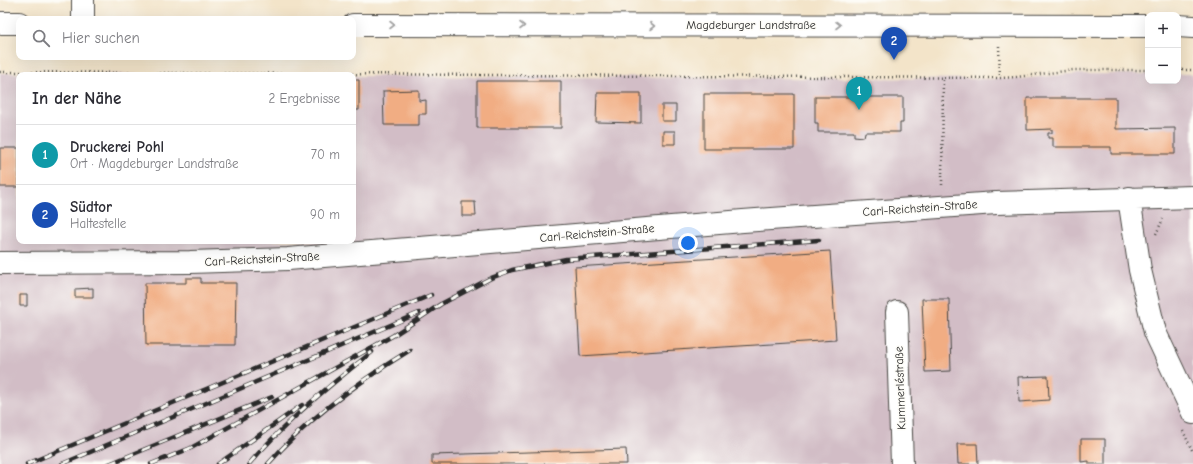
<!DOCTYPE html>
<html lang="de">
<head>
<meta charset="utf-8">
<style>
  body { margin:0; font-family:"Comic Neue",sans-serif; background:#f2f2f3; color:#2b2b33 }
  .controls { position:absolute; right:12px; top:12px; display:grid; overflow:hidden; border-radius:8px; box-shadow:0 4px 16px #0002 }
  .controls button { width:36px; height:36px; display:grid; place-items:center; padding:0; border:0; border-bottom:1px solid #e1e1e2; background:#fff; color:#2b2b33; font:20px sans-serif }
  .you { position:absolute; left:688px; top:243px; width:14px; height:14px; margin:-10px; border:3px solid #fff; border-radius:50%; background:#1a73e8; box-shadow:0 0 0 6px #1a73e833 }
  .badge { display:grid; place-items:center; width:26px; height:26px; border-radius:50%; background:#7c3aed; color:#fff; font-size:13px; font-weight:700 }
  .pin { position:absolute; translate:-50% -33px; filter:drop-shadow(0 1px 2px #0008) }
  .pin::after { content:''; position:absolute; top:21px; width:14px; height:12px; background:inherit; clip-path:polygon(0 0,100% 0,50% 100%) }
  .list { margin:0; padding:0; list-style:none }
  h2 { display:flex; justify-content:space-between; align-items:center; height:52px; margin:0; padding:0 16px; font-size:17px }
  h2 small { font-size:13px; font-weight:400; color:#7c7c81 }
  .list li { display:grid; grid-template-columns:26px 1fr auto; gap:12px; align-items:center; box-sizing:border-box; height:60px; padding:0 16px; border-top:1px solid #e1e1e2 }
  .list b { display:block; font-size:15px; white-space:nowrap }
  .list p { margin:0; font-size:13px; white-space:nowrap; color:#7c7c81 }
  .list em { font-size:13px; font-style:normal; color:#7c7c81 }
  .icon { flex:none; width:22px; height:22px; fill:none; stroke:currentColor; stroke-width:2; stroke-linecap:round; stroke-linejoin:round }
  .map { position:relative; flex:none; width:1193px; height:464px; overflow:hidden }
  .search { position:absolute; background:#fff; box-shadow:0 4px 16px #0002; left:16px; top:16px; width:340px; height:44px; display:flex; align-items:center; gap:10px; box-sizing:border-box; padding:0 14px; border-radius:8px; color:#7c7c81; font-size:15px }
  .panel { position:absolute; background:#fff; box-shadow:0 4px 16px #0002; left:16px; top:72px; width:340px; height:172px; border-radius:8px }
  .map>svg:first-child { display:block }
  .industrial { fill:#d2bdc6 }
  .building { fill:#f1ad83 }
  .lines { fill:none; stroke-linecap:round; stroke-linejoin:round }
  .minor-casing { stroke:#494743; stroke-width:24 }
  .major-casing { stroke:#494743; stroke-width:24 }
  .path { stroke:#494743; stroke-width:2.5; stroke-dasharray:1 3; stroke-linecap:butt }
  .minor { stroke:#fff; stroke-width:22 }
  .major { stroke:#fff; stroke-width:22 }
  .rail-casing { stroke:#2b2b2b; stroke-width:4.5 }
  .rail { stroke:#fdfcf7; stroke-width:3; stroke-dasharray:9; stroke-linecap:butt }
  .oneway { stroke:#a0a0a0 }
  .labels { text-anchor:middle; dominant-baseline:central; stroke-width:3; stroke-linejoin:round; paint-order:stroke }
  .street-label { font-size:12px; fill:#2b2b2b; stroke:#fdfcf7 }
</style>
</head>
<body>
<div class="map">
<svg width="1193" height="464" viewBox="0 0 1193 464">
  <rect width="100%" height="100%" fill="#fdfcf7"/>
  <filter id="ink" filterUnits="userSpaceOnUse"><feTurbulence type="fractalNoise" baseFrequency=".025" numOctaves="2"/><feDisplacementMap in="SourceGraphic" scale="8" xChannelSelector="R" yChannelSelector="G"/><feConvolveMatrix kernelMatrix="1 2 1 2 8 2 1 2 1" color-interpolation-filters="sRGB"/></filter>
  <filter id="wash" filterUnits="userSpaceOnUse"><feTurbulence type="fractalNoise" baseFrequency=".012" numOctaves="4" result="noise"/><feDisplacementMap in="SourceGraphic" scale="16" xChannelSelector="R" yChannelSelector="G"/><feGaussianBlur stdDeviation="0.9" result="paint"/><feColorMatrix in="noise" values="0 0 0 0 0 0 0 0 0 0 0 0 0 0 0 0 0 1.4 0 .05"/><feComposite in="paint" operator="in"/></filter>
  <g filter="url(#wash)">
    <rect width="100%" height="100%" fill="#f3e4c9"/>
    <path class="industrial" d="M0,73L263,75H19V241H353V76L1020,79L1070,74H1148V81H1178V74H1193V464H0Z"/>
    <g id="blocks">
      <path class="building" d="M353,80H359V110H353Z
        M477,81H561V128H477Z
        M419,90V101L426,100V114H419V125H384L383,91Z
        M597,93H641V123L596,122Z
        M853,93H865V97H903V123H900V132H865L864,137L854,136V132H818V123H815V97H853Z
        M704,94H794V149H704Z
        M1027,98H1116V129L1175,128V154H1111V147H1053V138H1048V133H1052V129L1027,130Z
        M662,105H676V121H662Z
        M663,131H675V144H663Z
        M0,148H19V187H0Z
        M462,202H475L476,216H462Z
        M830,251L836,340L580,356L575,267Z
        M186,278H201V283H236L235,345H146L145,283H186Z
        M93,288V297H75V289Z
        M20,295H27V306H20Z
        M922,299H949L951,371L925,372Z
        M1048,376L1049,400L1019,402L1018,377Z
        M1081,439H1105V464H1089V461L1081,462Z
        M957,444H977L978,464H958Z
        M626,449L627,464H432V455Z"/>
    </g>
  </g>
  <g filter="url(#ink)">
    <use href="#blocks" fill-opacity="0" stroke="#494743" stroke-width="1"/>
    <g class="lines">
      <defs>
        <path id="minor" d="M83,0V19
          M1129,198L1140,270L1155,332L1193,413
          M0,263L190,262L288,259L743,221L996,203L1193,197
          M897,312L902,464"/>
        <path id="major" d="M0,23H19
          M353,25L1148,26
          M1178,26L1193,27"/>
      </defs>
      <use href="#minor" class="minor-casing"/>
      <use href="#major" class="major-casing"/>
      <path class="path" d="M999,46L1000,78
        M1178,70H1193
        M0,72L1000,78L1016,77L1073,70H1148
        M942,185L943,77
        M1156,234L1163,219
        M1183,431L1193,452"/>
      <use href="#minor" class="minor"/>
      <use href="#major" class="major"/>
      <defs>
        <path id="rail" d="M27,464L431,295
          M62,464L419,313
          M109,464L272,397
          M151,464L191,448L394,335L441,304L491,278L512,270L566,259L819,240
          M218,464L302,405
          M249,464C285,422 328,386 372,352
          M268,464C308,418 358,382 410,350"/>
      </defs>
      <use href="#rail" class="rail-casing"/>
      <use href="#rail" class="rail"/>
    </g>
    <defs><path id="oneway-chevron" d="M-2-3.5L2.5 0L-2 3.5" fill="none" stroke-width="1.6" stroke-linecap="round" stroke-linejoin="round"/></defs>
    <g class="oneway">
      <use href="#oneway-chevron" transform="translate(392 25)"/>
      <use href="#oneway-chevron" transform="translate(838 25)"/>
      <use href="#oneway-chevron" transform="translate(522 26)"/>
      <use href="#oneway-chevron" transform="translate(652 26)"/>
    </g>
  </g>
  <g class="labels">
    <g class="street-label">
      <text x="751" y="25">Magdeburger Landstraße</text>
      <text transform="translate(920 208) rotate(-4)">Carl-Reichstein-Straße</text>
      <text transform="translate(597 233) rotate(-5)">Carl-Reichstein-Straße</text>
      <text transform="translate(262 259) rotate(-3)">Carl-Reichstein-Straße</text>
      <text transform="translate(900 388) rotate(-92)">Kummerléstraße</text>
    </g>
  </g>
</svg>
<div class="controls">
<button>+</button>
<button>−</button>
</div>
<div class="you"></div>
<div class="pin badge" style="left:859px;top:110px;background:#0f9aa8">1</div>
<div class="pin badge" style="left:894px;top:60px;background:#1a4fb4">2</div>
<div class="search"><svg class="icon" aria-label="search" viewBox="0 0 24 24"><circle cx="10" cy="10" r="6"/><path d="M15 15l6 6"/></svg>Hier suchen</div>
<section class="panel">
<h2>In der Nähe<small>2 Ergebnisse</small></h2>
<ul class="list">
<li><span class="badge" style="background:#0f9aa8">1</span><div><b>Druckerei Pohl</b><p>Ort · Magdeburger Landstraße</p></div><em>70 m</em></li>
<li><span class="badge" style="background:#1a4fb4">2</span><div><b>Südtor</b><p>Haltestelle</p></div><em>90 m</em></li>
</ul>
</section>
</div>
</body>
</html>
